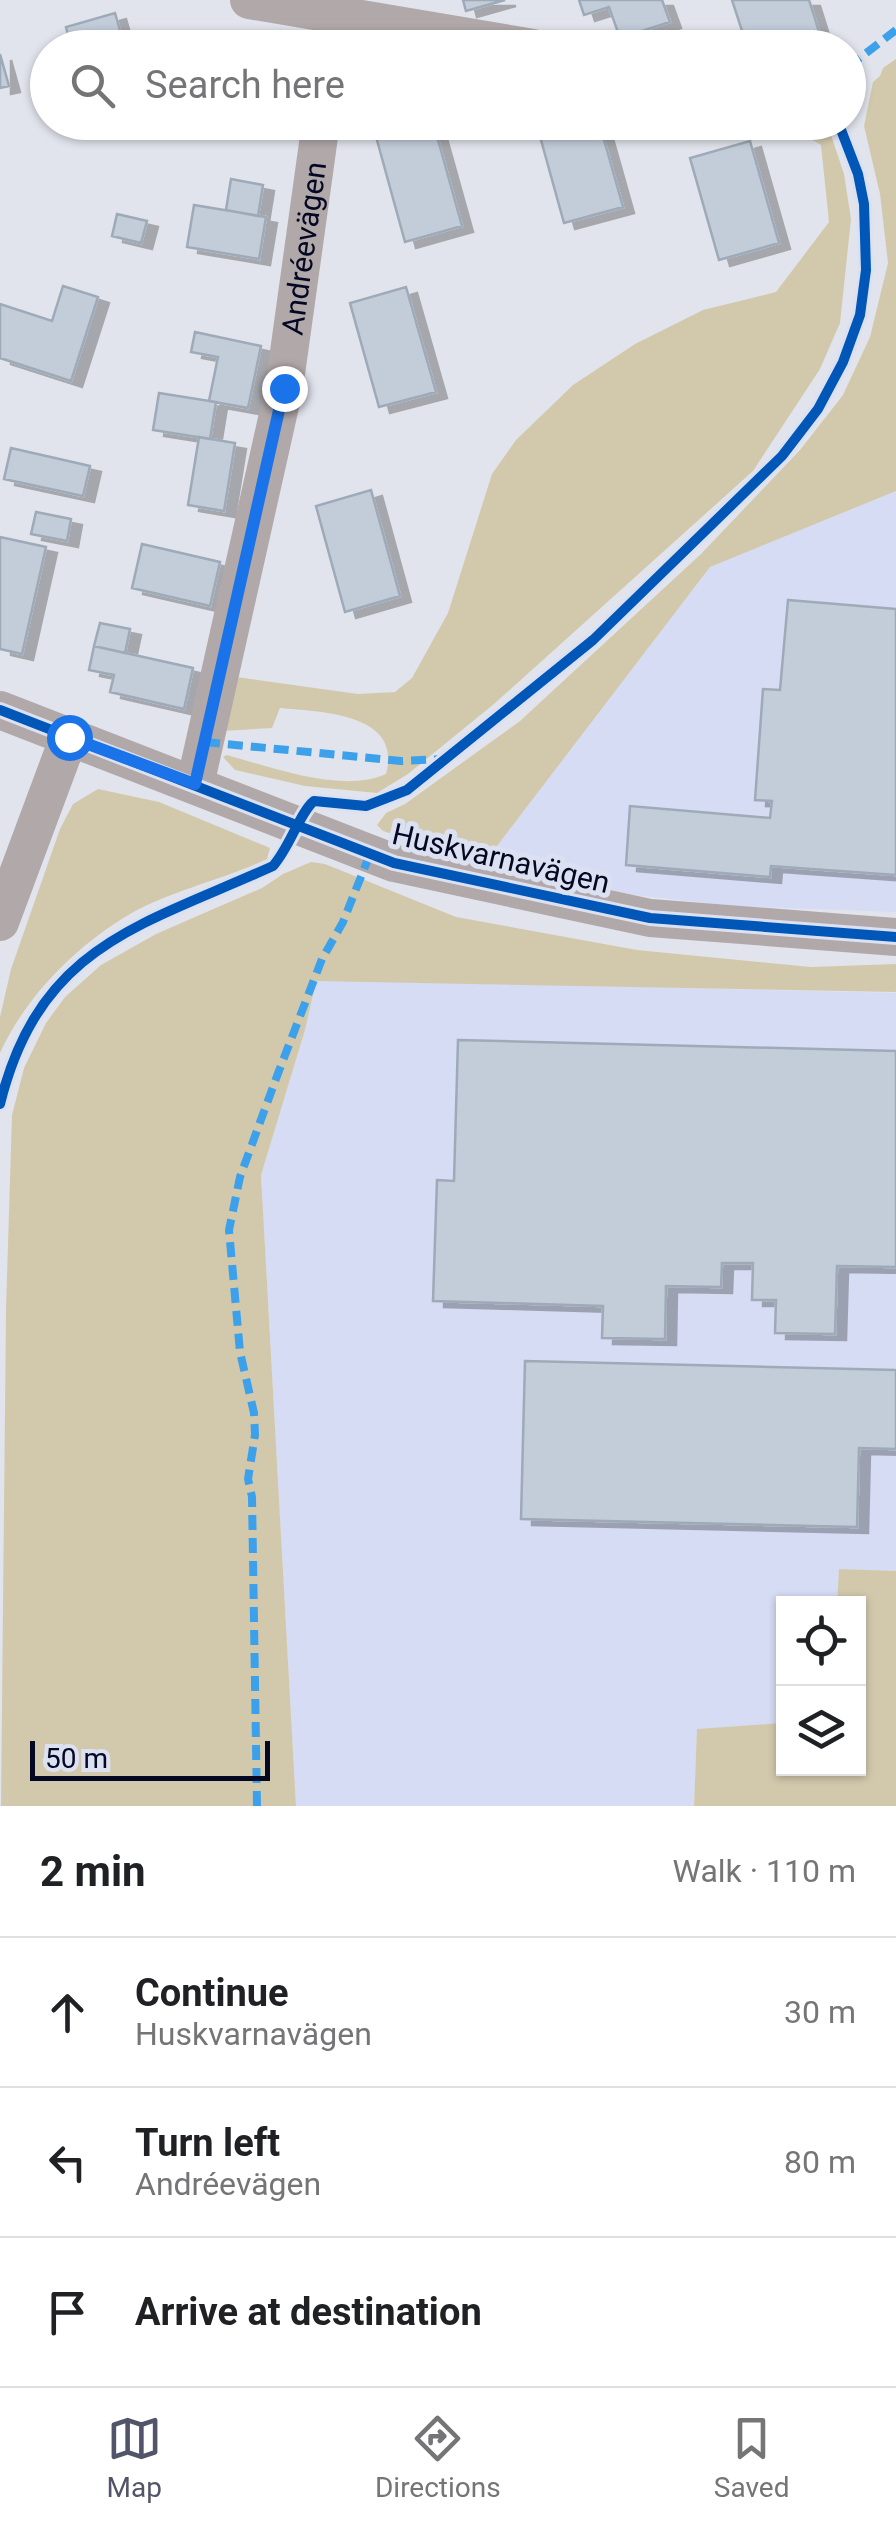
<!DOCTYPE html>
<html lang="en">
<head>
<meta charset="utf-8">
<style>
  body { margin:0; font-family:Roboto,sans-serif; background:#f2f2f2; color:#202124 }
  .controls { position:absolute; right:30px; bottom:30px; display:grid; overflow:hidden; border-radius:0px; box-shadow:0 2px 8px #0004 }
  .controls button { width:90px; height:90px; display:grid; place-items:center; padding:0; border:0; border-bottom:2px solid #e0e0e0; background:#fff; color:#202124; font:50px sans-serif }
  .scale { position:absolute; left:30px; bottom:25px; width:240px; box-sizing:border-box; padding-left:10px; border:5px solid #050822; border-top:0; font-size:28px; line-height:35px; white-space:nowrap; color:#050822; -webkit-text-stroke:8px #dce1f1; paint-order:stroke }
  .stop { position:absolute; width:30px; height:30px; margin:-22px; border:8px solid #1a73e8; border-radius:50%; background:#fff }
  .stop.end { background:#1a73e8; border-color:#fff; box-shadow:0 2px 10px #0008 }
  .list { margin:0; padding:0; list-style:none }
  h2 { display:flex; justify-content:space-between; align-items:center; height:130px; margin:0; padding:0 40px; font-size:42px }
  h2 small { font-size:32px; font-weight:400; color:#757577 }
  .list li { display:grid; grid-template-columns:65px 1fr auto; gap:30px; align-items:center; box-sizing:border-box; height:150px; padding:0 40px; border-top:2px solid #e0e0e0 }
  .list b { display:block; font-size:38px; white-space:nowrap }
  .list p { margin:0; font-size:32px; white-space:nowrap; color:#757577 }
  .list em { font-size:32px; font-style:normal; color:#757577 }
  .icon { flex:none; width:55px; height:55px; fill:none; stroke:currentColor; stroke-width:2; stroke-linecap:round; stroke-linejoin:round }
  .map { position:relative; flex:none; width:896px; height:1806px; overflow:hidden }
  .search { position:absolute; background:#fff; box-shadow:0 2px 8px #0004; left:30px; right:30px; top:30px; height:110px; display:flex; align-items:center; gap:25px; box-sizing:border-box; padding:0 35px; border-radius:55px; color:#757577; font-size:38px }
  .sheet { height:580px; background:#fff }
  nav { display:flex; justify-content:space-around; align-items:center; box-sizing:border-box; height:140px; border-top:2px solid #e0e0e0; background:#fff; font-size:28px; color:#757577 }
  nav a { display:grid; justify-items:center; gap:5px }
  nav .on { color:#525569 }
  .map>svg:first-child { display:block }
  .built { fill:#d5dcf3 }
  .green { fill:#d2c9ad }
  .building { fill:#c3cdda; stroke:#9eaab8; stroke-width:2.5; filter:url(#shadow) }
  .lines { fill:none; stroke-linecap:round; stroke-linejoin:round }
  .minor { stroke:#b1a8a9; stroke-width:38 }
  .quiet { stroke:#3ca1ea; stroke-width:8; stroke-dasharray:15 8; stroke-linecap:butt }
  .cycleway-casing { stroke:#dce1f1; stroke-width:16 }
  .cycleway { stroke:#0057b8; stroke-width:10 }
  .route { stroke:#1a73e8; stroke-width:12 }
  .labels { text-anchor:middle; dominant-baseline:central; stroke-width:10; stroke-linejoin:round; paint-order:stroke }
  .street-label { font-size:30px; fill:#050822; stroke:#dce1f1 }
</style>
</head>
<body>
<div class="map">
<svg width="896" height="1806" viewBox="0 0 896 1806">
  <defs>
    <filter id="shadow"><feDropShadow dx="11" dy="6" stdDeviation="0" flood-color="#0004"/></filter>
  </defs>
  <rect width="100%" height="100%" fill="#e1e4ec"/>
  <path class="built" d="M896,491V912L732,906L634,895L484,863L710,567Z
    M316,980L896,993V1571L839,1569L837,1603L784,1604L783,1723L697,1729L694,1806H296L261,1175L305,1030Z"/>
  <path class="green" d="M896,59V491L710,567L484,863L383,831L377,825L386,813L405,804L520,721L701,554L800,450L843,395L870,337L888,263L880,194L864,126L873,82L880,76L883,68Z
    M798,123H823L829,129L844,174L851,219L840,323L820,369L753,471L494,704L408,774L377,793L305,786L235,770L223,757L227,755C271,767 342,794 386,774C403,713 321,712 280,708L272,728L223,731L236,677L358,694L395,692L412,678L448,613L492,474L516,440L573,385L635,344L703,310L776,292L829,222L821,145L790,127Z
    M98,789L159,802L270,848L267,859C223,880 172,890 130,914C76,946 26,996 0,1053V1017L11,969L60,829L73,804Z
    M311,862L325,864L456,917L637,950L811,967L896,964V992L316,981L305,1030L261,1175L296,1806H1L6,1309L12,1115L24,1068L46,1023L65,997L101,965L156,934L262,888L283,874Z
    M839,1569L896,1571V1806H694L697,1729L783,1723L784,1768H858V1604L837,1603Z"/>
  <path class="building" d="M463,0H505L466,11Z
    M579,0H662L670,22L620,38L609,7L584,15Z
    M732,0H809L820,35L781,48H774L769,32L745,40Z
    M115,13L125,48H71L66,27Z
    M225,32L304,48H222Z
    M0,54L9,86L0,88Z
    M372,122H433L462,226L405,242Z
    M536,122H599L623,207L564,223Z
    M750,141L779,243L719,260L690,158Z
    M231,179L263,185L258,216L226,210Z
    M194,205L266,217L259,259L187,247Z
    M117,214L147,221L141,243L112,236Z
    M63,286L98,297L71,381L0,358V304L52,321Z
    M406,287L436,392L379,407L350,303Z
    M195,332L261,346L248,408L209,401L218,357L191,352Z
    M159,393L216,402L210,439L153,430Z
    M199,437L235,443L224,511L188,505Z
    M11,448L90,466L83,496L4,479Z
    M371,490L400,596L345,612L316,506Z
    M36,512L71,519L67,541L31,534Z
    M0,537L46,547L22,654L0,649Z
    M142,544L220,562L210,606L132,588Z
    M788,600L896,609V875L771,866L770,877L626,865L630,806L770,818L772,801L755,800L763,689L780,690Z
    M100,623L130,629L125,653L94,646Z
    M94,646L193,668L184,709L110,692L114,675L89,670Z
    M458,1040L896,1051V1267L837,1266L835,1334L775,1333L776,1300H752L753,1263H722L721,1287L666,1286L665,1339L602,1338L603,1306L433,1301L437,1180L454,1181Z
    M525,1361L896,1370V1449L859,1448L857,1527L521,1519Z"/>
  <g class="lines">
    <g class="minor">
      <path d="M249,0L533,48"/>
      <path d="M0,710L394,863L650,918L896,937"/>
      <path id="s1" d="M195,785L284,388L321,122"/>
      <path d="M0,922L69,737"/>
    </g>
    <path class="quiet" d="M848,67L896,30
      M205,742L401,761L444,759
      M257,1806L252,1497L248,1479L255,1435L254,1413L240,1352L229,1230L240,1177L277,1076L322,959L343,922L370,854"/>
    <defs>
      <path id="cycleway" d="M0,710L394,863L650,918L896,937
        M0,1104C40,944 141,926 273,866C290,847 300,812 314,801L366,806L407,790L593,640L782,456L818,409L843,362L860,315L866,270L864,204L858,174L838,122"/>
    </defs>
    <use href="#cycleway" class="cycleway-casing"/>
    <use href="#cycleway" class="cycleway"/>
  </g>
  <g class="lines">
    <path class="route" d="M69,737L195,784L284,388"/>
  </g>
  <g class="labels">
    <g class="street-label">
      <text stroke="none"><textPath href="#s1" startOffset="548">Andréevägen</textPath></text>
      <text transform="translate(501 858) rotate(13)">Huskvarnavägen</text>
    </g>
  </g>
</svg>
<div class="controls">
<button><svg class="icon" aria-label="locate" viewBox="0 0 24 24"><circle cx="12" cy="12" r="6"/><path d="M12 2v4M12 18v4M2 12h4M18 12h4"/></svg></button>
<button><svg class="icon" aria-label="layers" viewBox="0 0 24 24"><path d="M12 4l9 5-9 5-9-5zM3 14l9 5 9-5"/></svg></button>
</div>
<div class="scale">50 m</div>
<div class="stop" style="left:69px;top:737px"></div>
<div class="stop end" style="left:284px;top:388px"></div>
<div class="search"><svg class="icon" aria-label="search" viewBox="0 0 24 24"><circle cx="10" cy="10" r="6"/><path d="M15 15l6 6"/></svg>Search here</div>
</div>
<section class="sheet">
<h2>2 min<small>Walk · 110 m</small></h2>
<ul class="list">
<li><svg class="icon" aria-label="ahead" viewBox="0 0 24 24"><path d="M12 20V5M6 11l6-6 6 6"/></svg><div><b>Continue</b><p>Huskvarnavägen</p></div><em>30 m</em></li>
<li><svg class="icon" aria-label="left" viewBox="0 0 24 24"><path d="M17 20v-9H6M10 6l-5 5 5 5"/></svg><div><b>Turn left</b><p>Andréevägen</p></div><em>80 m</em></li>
<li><svg class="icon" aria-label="arrive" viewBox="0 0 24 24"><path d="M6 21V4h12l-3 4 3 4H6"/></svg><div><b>Arrive at destination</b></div></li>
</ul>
</section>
<nav>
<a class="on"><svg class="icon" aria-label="map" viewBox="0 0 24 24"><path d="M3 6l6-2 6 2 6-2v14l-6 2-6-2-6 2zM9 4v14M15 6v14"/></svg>Map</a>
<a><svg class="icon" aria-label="directions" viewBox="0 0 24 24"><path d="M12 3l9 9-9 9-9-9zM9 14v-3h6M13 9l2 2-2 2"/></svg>Directions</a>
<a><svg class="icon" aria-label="saved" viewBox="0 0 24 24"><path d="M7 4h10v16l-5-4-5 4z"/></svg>Saved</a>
</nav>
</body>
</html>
